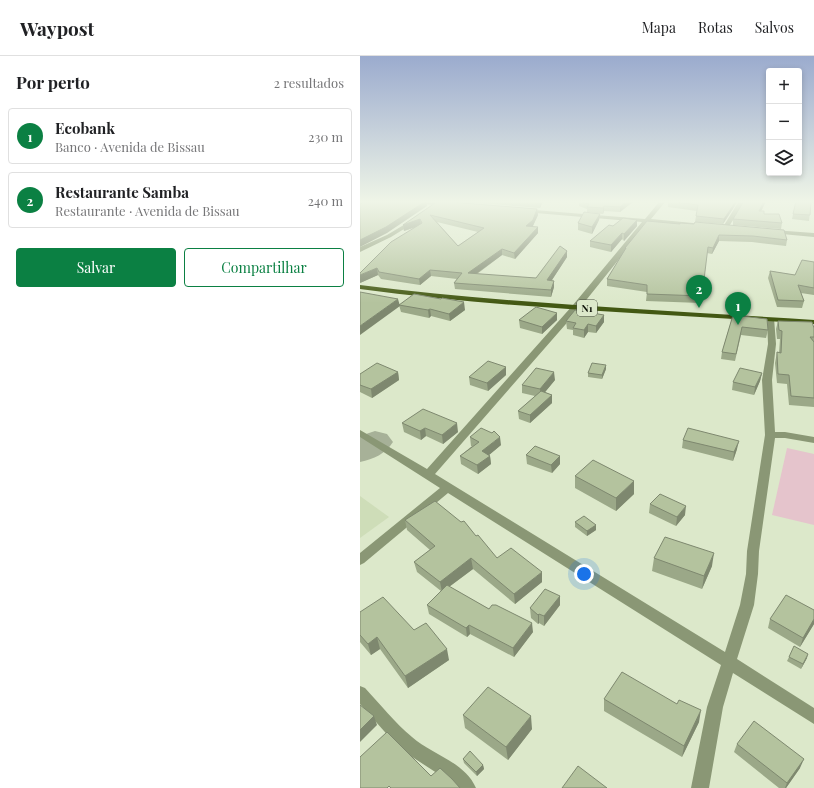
<!DOCTYPE html>
<html lang="pt">
<head>
<meta charset="utf-8">
<style>
  body { margin:0; font-family:"Playfair Display",serif; background:#f2f2f2; color:#202124 }
  .controls { position:absolute; right:12px; top:12px; display:grid; overflow:hidden; border-radius:4px; box-shadow:0 2px 6px #0003 }
  .controls button { width:36px; height:36px; display:grid; place-items:center; padding:0; border:0; border-bottom:1px solid #e0e0e0; background:#fff; color:#202124; font:20px sans-serif }
  .you { position:absolute; left:224px; top:518px; width:14px; height:14px; margin:-10px; border:3px solid #fff; border-radius:50%; background:#1a73e8; box-shadow:0 0 0 6px #1a73e833 }
  .badge { display:grid; place-items:center; width:26px; height:26px; border-radius:50%; background:#0b8043; color:#fff; font-size:13px; font-weight:700 }
  .pin { position:absolute; translate:-50% -33px; filter:drop-shadow(0 1px 2px #0008) }
  .pin::after { content:''; position:absolute; top:21px; width:14px; height:12px; background:inherit; clip-path:polygon(0 0,100% 0,50% 100%) }
  .list { margin:0; padding:0; list-style:none }
  h2 { display:flex; justify-content:space-between; align-items:center; height:52px; margin:0; padding:0 16px; font-size:17px }
  h2 small { font-size:13px; font-weight:400; color:#757577 }
  .list li { display:grid; grid-template-columns:26px 1fr auto; gap:12px; align-items:center; box-sizing:border-box; height:56px; margin:0 8px 8px; padding:0 8px; border:1px solid #e0e0e0; border-radius:4px }
  .list b { display:block; font-size:15px; white-space:nowrap }
  .list p { margin:0; font-size:13px; white-space:nowrap; color:#757577 }
  .list em { font-size:13px; font-style:normal; color:#757577 }
  .actions { display:flex; gap:8px; padding:12px 16px }
  .actions a { flex:1; padding:9px 0; border:1px solid #0b8043; border-radius:4px; text-align:center; font-size:14px; color:#0b8043 }
  .actions .main { background:#0b8043; color:#fff }
  .icon { flex:none; width:22px; height:22px; fill:none; stroke:currentColor; stroke-width:2; stroke-linecap:round; stroke-linejoin:round }
  .map { position:relative; flex:none; width:454px; height:732px; overflow:hidden }
  header { display:flex; align-items:center; gap:24px; box-sizing:border-box; height:56px; padding:0 20px; background:#fff; border-bottom:1px solid #e0e0e0 }
  header strong { font-size:19px }
  nav { display:flex; gap:22px; margin-inline-start:auto; font-size:14px }
  main { display:flex }
  aside { flex:1; background:#fff }
  .map>svg:first-child { display:block }
  .built { fill:#ceddb8 }
  .green { fill:#e5c4cc }
  .lines { fill:none; stroke-linecap:round; stroke-linejoin:round }
  .taxiway { fill:#a7b198; fill-rule:evenodd }
  .minor { fill:#8a9775; fill-rule:evenodd }
  .major { fill:#435813; fill-rule:evenodd }
  .wall { fill:#9ba888; fill-rule:evenodd }
  .shaded-wall { fill:#7e886f }
  .building { fill:#b4c39e; stroke:#7e886f; fill-rule:evenodd }
  .labels { text-anchor:middle; dominant-baseline:central; stroke-width:3; stroke-linejoin:round; paint-order:stroke }
  .shield { fill:#dce8ca; stroke:#494f40; stroke-width:1 }
  .shield-label { font-size:10px; font-weight:bold; fill:#0a0e05 }
</style>
</head>
<body>
<header>
<strong>Waypost</strong>
<nav><a>Mapa</a><a>Rotas</a><a>Salvos</a></nav>
</header>
<main>
<aside>
<h2>Por perto<small>2 resultados</small></h2>
<ul class="list">
<li><span class="badge">1</span><div><b>Ecobank</b><p>Banco · Avenida de Bissau</p></div><em>230 m</em></li>
<li><span class="badge">2</span><div><b>Restaurante Samba</b><p>Restaurante · Avenida de Bissau</p></div><em>240 m</em></li>
</ul>
<div class="actions"><a class="main">Salvar</a><a>Compartilhar</a></div>
</aside>
<div class="map">
<svg width="454" height="732" viewBox="0 0 454 732">
  <rect width="100%" height="100%" fill="#dce8ca"/>
  <path class="built" d="M0,440L29,461L0,482Z"/>
  <path class="green" d="M427,392L454,398V469L412,459Z"/>
  <g class="lines">
    <path class="taxiway" d="M15,375L27,378L33,386C25,398 14,403 0,406V380Z"/>
    <path class="minor" d="M47,145C58,145 82,143 91,148L88,150L50,147Z
      M300,145H306L291,163L333,167L336,169L335,170L288,167L219,253L75,418L365,596L380,549L386,518L387,495L405,379L402,324L408,288L407,264L408,262H414L416,288L412,324L415,376H425L454,381V387L425,382H415L399,495L398,518L394,549L377,603L454,652V668L373,617L363,651L349,732H331L347,651L361,609L88,437L4,507L0,509V497L80,432L0,381V374L67,413L213,249L282,166L164,156L161,154L162,153L285,163Z
      M379,145H385L368,172H364L363,171Z
      M52,164L57,165L31,181L0,196V191L27,179Z
      M413,174L454,177V181L411,177V175Z
      M0,630L5,632C20,648 35,667 52,681C71,698 105,706 116,732H95L86,723L40,693L0,648Z"/>
    <path class="major" d="M0,229C150,248 303,254 454,264V268C303,258 150,253 0,233Z"/>
  </g>
  <path class="wall" d="M78,145L177,153L178,159L172,171L178,177L155,203L142,199L117,218L176,222L207,195V201L192,224L194,225V231L191,241L95,233L94,227L97,223L71,220L60,229L21,223L18,219L0,227L53,172L44,175L43,169ZM77,166L118,176L98,190Z
    M94,145H183L180,152Z
    M219,145H274L260,156L244,155L243,158L227,156V153L219,150Z
    M308,145H378L363,168L335,166L337,155L308,151Z
    M384,145H406L401,155L404,158L422,167L421,173L373,169V163Z
    M436,145H454V146H451L449,165L432,163Z
    M240,158L239,164L232,178L218,174V167Z
    M287,165L427,184L426,190L392,186L359,185L352,198L347,197L341,247L286,245L287,236L247,230V223L265,194V192Z
    M253,170H277L264,185L262,183L251,196L230,191V185Z
    M454,206V239L441,237L444,245L442,252L417,251L408,222L410,215L435,219Z
    M39,249L105,254L90,265L71,260L69,262L41,256Z
    M244,259V266L236,277L228,276L224,282L213,279V274L207,273L206,265Z
    M373,259L408,274L406,282L381,279L375,305L361,303L362,296Z
    M159,264H197L182,278L160,272Z
    M418,265L454,272V351L429,349L427,328L417,327L415,307L417,296L419,297L420,283H417L416,273Z
    M246,309V313L242,323L228,321V317Z
    M146,311V319L128,335L110,329L109,321Z
    M38,316L39,324L12,342L0,336V318Z
    M402,317L400,325L394,339L372,334L373,326Z
    M195,324L185,336L192,339V347L170,367L159,363L158,355L175,340L162,337V329Z
    M42,367L98,376L83,388L66,380L61,384L44,376Z
    M110,381L141,389L129,399L130,400L131,408L118,418L101,408L100,400L112,390H111Z
    M323,384L377,393L373,405L322,392Z
    M166,399L200,408L192,417L167,408Z
    M215,420L274,438L256,455L215,432Z
    M290,448L325,459L316,470L289,457Z
    M45,464L137,502L182,526L155,548L113,513L89,531L129,553L173,576L154,601L110,578L107,581L69,558L67,549L81,535L57,516L54,506L70,494L47,474Z
    M215,466L236,469V474L227,480L215,471Z
    M294,502L352,510L342,533L292,515Z
    M200,540V549L184,570L179,567L178,568L171,562L170,552Z
    M454,554V568L440,591L408,572L410,563Z
    M0,556L54,574L89,604L48,632L20,593L11,599L0,586Z
    M429,601L447,602L441,613L427,605Z
    M244,643L339,666L322,701L244,655Z
    M103,659L172,673L148,704L105,672Z
    M377,688L440,712L426,732H419L374,696Z
    M103,703L123,709L124,713L117,720L104,707Z"/>
  <path class="shaded-wall" d="M66,145L67,150L27,177L0,191V184Z
    M181,145H183L180,152V147Z
    M267,145H274L260,156V151Z
    M376,145H378L363,168L364,163Z
    M404,145H406L399,160V155Z
    M244,150V155L243,158V152Z
    M177,153L178,159L173,170L166,176V170Z
    M240,158L239,164L232,178V171Z
    M60,163L61,169L44,175L43,169Z
    M277,164V170L264,185V178Z
    M178,171V177L155,203L154,197Z
    M262,177V183L251,196V189Z
    M359,179V185L352,198L353,192Z
    M142,193V199L109,223L108,217Z
    M207,195V201L188,230L187,224Z
    M17,212L18,219L0,227V219Z
    M70,214L71,220L60,229L59,223Z
    M194,225V231L191,241V234Z
    M38,243L40,250L0,279V270Z
    M104,246L105,254L90,265L89,258Z
    M70,253L71,260L69,262L68,254Z
    M197,257V264L182,278V271Z
    M244,259V266L236,277V270Z
    M228,268V276L224,282V274Z
    M246,309V313L242,323V319Z
    M146,311V319L128,335L127,327Z
    M38,316L39,324L12,342L11,333Z
    M194,316L195,324L181,341L180,333Z
    M402,317L400,325L394,339L395,331Z
    M192,339V347L170,367V359Z
    M97,367L98,376L83,388L82,379Z
    M65,372L66,380L61,384L60,375Z
    M140,381L141,389L123,404L122,395Z
    M379,385L377,393L373,405L374,396Z
    M130,400L131,408L118,418L117,409Z
    M200,400V408L192,417L191,409Z
    M274,425V438L256,455V442Z
    M326,450L325,459L316,470L317,461Z
    M236,469V474L227,480V475Z
    M354,497L352,510L342,533L344,520Z
    M111,502L113,513L82,536L80,526Z
    M182,516V526L155,548L154,538Z
    M200,540V549L184,570V560Z
    M179,558V567L178,568V559Z
    M454,563V568L440,591L443,582Z
    M172,567L173,576L154,601L153,592Z
    M109,569L110,578L107,581L106,572Z
    M17,581L20,593L11,599L8,588Z
    M87,593L89,604L48,632L45,620Z
    M448,598L447,602L441,613L443,608Z
    M341,654L339,666L322,701L324,690Z
    M14,660L17,669L0,686V674Z
    M171,660L172,673L148,704L146,691Z
    M444,703L440,712L426,732H425L427,727Z
    M123,709L124,713L117,720L116,716Z"/>
  <path class="building" d="M6,145H66L26,171L0,184V148Z
    M78,145L177,153L173,164L166,170L178,171L154,197L142,193L108,217L176,222L200,190L207,195L187,224L194,225L191,234L94,227L102,217L70,214L59,223L19,216L17,212L0,219V217L31,186L62,167L60,163L43,169ZM70,159L124,172L98,190Z
    M154,145H181L180,147Z
    M219,145H267L260,151L244,150L243,152L227,151L229,148Z
    M308,145H376L364,163L336,160L338,149Z
    M384,145H404L399,155H404V158H419L422,167L373,163Z
    M436,145H451L450,159L433,158Z
    M224,156L240,158L232,171L218,167Z
    M263,162L277,164L264,178L262,177L251,189L230,185L249,169L253,170Z
    M287,165L320,168V167L334,168L335,166L424,174L427,184L393,180L359,179L353,192L348,191L342,240L287,238V229L247,223L266,192H265Z
    M442,204L454,206V232L438,229L444,245L418,244L410,215L435,219Z
    M0,236L38,243L0,270Z
    M54,238L81,243L82,242L104,246L89,258L70,253L68,254L39,249Z
    M176,251L197,257L182,271L159,264Z
    M215,254L244,259L236,270L228,268L224,274L213,272L216,267L206,265Z
    M373,259L407,263L408,274L382,271L376,298L362,296Z
    M418,265L452,266L454,272V281H450L454,286V342L431,340L429,319L418,318L417,298V296L421,297L422,275L419,274Z
    M128,305L146,311L127,327L109,321Z
    M17,307L38,316L11,333L0,329V318Z
    M232,307L246,309L242,319L228,317Z
    M176,312L194,316L180,333L162,329Z
    M380,312L402,317L395,331L373,326Z
    M181,335L192,339L170,359L158,355Z
    M63,353L97,367L82,379L65,372L60,375L42,367Z
    M121,372L132,377L134,375L140,381L122,395L130,400L117,409L100,400L119,386L110,381Z
    M328,372L379,385L374,396L323,384Z
    M175,390L200,400L191,409L166,399Z
    M233,404L274,425L256,442L215,420Z
    M300,438L326,450L317,461L290,448Z
    M75,445L101,466L104,465L116,480L118,479L137,502L151,492L182,516L154,538L111,502L80,526L54,506L75,490L45,464Z
    M224,460L236,469L227,475L215,466Z
    M305,481L354,497L344,520L294,502Z
    M87,529L129,553L132,549H136L172,567L153,592L109,569L106,572L67,549Z
    M185,533L200,540L184,560L179,558L178,559L170,552Z
    M426,539L454,554V563L443,582L410,563Z
    M23,541L54,574L66,567L87,593L45,620L17,581L8,588L0,579V556Z
    M434,590L448,598L443,608L429,601Z
    M262,616L317,648L319,644L341,654L324,690L244,643Z
    M128,631L171,660L146,691L103,659Z
    M0,649L14,660L0,674Z
    M394,665L444,703L427,727L377,688Z
    M27,676L71,720L80,712L92,723L100,732H31L29,730L27,732H0V701Z
    M110,695L123,709L116,716L103,703Z
    M218,710L247,732H202Z"/>
  <linearGradient id="sky" x2="0" y2="1"><stop stop-color="#9babce"/><stop offset="0.59" stop-color="#eff5e7"/><stop offset="1" stop-color="#eff5e7" stop-opacity="0"/></linearGradient>
  <rect width="454" height="247" fill="url(#sky)"/>
  <g class="labels">
    <rect class="shield" x="217" y="244" width="20" height="16" rx="3"/>
    <g class="shield-label">
      <text x="227" y="252">N1</text>
    </g>
  </g>
</svg>
<div class="controls">
<button>+</button>
<button>−</button>
<button><svg class="icon" aria-label="layers" viewBox="0 0 24 24"><path d="M12 4l9 5-9 5-9-5zM3 14l9 5 9-5"/></svg></button>
</div>
<div class="you"></div>
<div class="pin badge" style="left:378px;top:269px">1</div>
<div class="pin badge" style="left:339px;top:252px">2</div>
</div>
</main>
</body>
</html>
